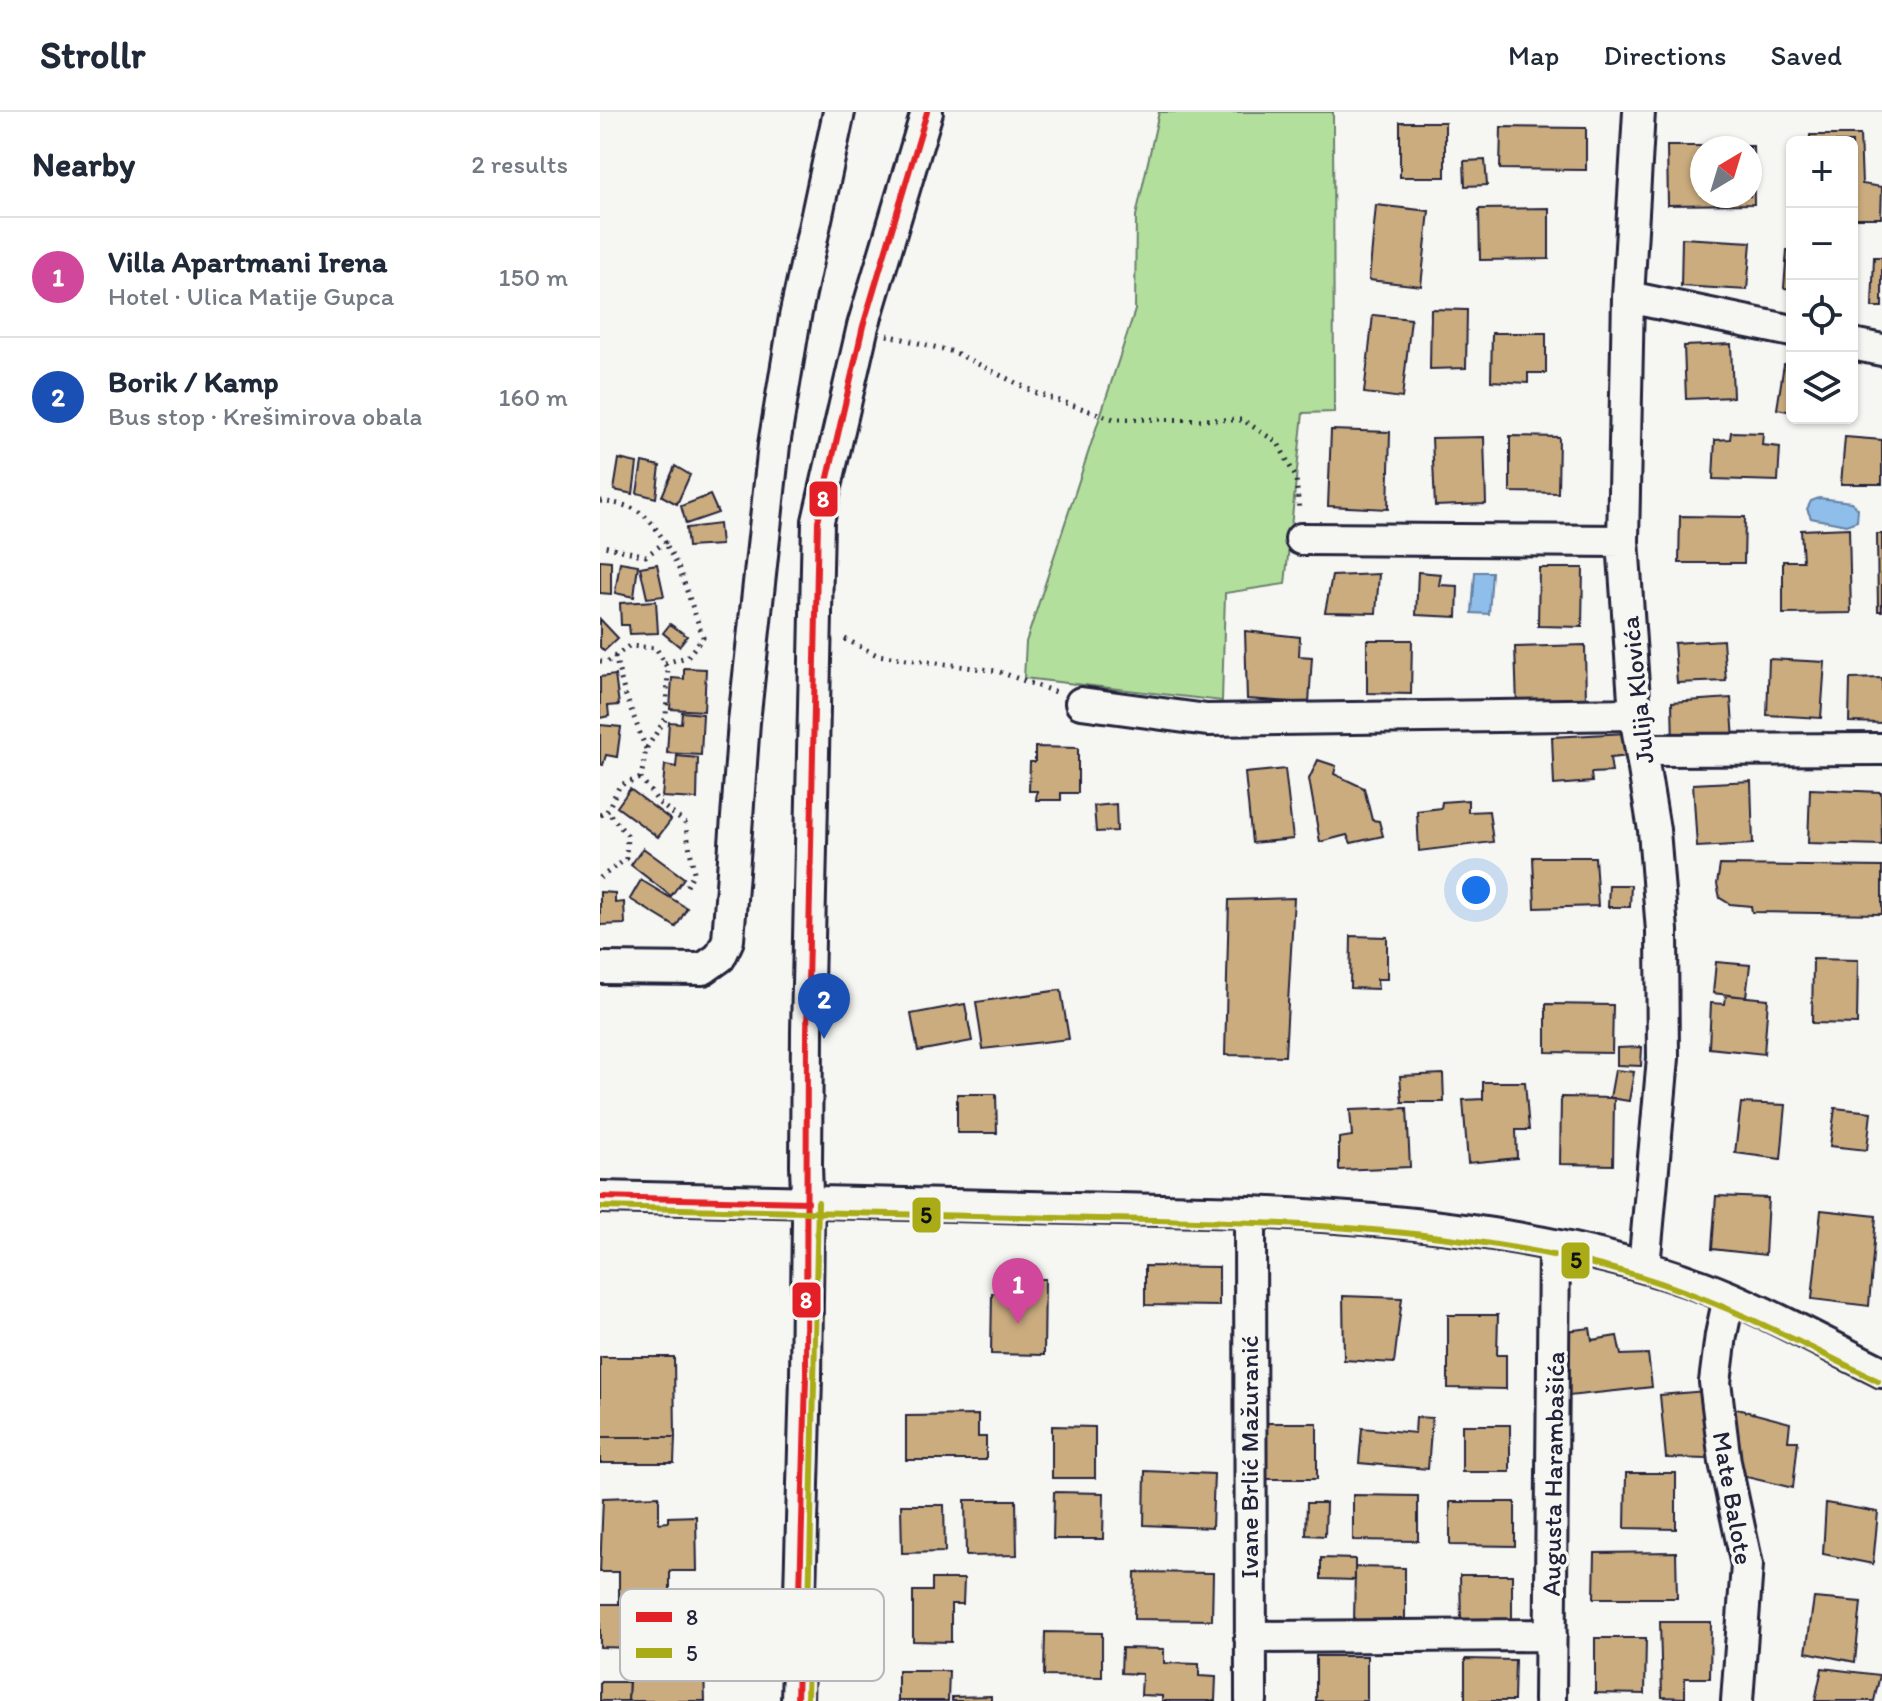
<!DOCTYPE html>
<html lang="en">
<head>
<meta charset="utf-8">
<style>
  body { margin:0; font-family:Itim,sans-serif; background:#f2f2f3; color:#1f2937 }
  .controls { position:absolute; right:24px; top:24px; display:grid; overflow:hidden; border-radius:12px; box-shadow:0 2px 6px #0004 }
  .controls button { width:72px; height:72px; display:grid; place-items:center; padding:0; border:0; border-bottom:2px solid #e0e1e3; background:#fff; color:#1f2937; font:40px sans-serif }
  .compass { position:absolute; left:1090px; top:24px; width:72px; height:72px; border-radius:50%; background:#fff; box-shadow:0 2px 6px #0004; rotate:38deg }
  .you { position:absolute; left:876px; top:778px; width:28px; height:28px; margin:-20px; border:6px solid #fff; border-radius:50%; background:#1a73e8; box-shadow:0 0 0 12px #1a73e833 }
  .badge { display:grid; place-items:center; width:52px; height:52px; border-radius:50%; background:#db2777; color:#fff; font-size:26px; font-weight:700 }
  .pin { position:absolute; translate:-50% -66px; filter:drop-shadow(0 2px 4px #0008) }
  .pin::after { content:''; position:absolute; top:42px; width:28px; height:24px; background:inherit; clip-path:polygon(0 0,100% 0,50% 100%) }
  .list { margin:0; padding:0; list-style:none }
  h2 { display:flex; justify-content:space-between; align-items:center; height:104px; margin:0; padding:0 32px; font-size:34px }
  h2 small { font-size:26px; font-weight:400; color:#747a83 }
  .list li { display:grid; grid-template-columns:52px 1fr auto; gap:24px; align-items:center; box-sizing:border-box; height:120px; padding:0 32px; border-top:2px solid #e0e1e3 }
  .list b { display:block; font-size:30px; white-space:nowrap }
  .list p { margin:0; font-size:26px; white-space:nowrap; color:#747a83 }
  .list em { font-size:26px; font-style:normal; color:#747a83 }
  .icon { flex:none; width:44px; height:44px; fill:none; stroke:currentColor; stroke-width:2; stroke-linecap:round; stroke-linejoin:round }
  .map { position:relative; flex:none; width:1282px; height:1589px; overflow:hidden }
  header { display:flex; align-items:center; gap:48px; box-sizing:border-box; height:112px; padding:0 40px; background:#fff; border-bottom:2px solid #e0e1e3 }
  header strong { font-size:38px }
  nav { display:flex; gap:44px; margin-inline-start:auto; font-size:28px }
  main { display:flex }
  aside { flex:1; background:#fff }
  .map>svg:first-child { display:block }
  .green { fill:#b3df9d; stroke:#6a806c; stroke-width:2 }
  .water { fill:#8fbeea; stroke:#6380a4; stroke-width:2 }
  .building { fill:#cbac7f; stroke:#22223b; stroke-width:2; fill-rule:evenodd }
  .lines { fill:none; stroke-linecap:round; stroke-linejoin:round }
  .minor-casing { stroke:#22223b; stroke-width:36 }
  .path { stroke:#22223b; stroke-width:5; stroke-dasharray:2 6; stroke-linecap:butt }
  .minor { stroke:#f6f6f2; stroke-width:30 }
  .bus-1-casing { stroke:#f6f6f2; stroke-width:12 }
  .bus-2-casing { stroke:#f6f6f2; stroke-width:12 }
  .bus-1 { stroke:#e32028; stroke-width:6 }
  .bus-2 { stroke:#a9ac16; stroke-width:6 }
  .labels { text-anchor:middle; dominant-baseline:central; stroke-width:7; stroke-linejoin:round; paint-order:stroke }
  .street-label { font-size:26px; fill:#22223b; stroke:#f6f6f2 }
  .key { fill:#f6f6f2; stroke:#b6b6bb; stroke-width:2 }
  .key-label { font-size:22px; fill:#22223b }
  .line-badge { stroke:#f6f6f2; stroke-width:3 }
  .badge-label { font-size:22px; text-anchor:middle; font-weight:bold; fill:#fff }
  .pale-badge-label { font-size:22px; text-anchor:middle; font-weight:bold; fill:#111 }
</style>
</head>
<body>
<header>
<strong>Strollr</strong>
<nav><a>Map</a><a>Directions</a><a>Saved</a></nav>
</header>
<main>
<aside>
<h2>Nearby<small>2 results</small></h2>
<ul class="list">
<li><span class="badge" style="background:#d1479c">1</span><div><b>Villa Apartmani Irena</b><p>Hotel · Ulica Matije Gupca</p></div><em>150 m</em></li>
<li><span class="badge" style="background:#1a4fb4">2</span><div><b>Borik / Kamp</b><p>Bus stop · Krešimirova obala</p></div><em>160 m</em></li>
</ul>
</aside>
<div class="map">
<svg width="1282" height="1589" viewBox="0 0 1282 1589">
  <rect width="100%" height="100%" fill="#f6f6f2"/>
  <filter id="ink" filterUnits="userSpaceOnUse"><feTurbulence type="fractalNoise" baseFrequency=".0125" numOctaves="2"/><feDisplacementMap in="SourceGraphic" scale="16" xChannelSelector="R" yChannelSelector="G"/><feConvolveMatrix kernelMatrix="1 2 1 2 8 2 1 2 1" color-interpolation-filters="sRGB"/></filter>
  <g filter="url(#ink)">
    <path class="green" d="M559,0H733L734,300L703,301L685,472L625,481L622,589L424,566L426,530L535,198L536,104Z"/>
    <path class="water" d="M1219,386L1251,390L1258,397L1257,409L1246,413L1211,406L1207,397L1211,389Z
      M875,460H892L889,502L872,501Z"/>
    <path class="building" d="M800,10H845V65H800Z
      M901,15L986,16V58L900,57Z
      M1210,23H1260L1262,72L1282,75L1281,106H1252V30H1210Z
      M1067,34H1153L1154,92L1068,93ZM1102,36H1150V84H1102Z
      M885,48L887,73L865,74L864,49Z
      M776,93L829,99L821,174L769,168Z
      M949,96V147L880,148L879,97Z
      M1082,126L1151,130L1147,178L1081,174Z
      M1187,138H1192V177L1184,176Z
      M1274,145H1282V195H1272Z
      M831,197L867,198L866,256L830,257Z
      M773,203L811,207L802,286L764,281Z
      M892,221H946V261H928V271L891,269Z
      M1131,232L1133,285L1086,287L1084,234Z
      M1184,252L1192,253V300L1177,297Z
      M731,318L790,320L788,397L728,394Z
      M1131,320L1163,321L1162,333L1180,335L1178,369L1113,367L1115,328L1130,327Z
      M910,324L959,325L958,381L910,380Z
      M884,325L886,392L835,394L832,326Z
      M1245,325L1282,328V372H1241Z
      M19,347L37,351L33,382L14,378Z
      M42,350L60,354L56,386L37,381Z
      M75,354L90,363L77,392L62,384Z
      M110,383L118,401L86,412L81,394Z
      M1080,404L1145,405L1144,451H1079Z
      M119,412L121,433L88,435L86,416Z
      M1249,416L1251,501L1183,502V449H1203L1201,418Z
      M1277,422H1282V499H1278Z
      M0,448L11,449V482L0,481Z
      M20,450L38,453L34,485L15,481Z
      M57,452L64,484L47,486L40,455Z
      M939,456H983L982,515L938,514Z
      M818,460L841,462L839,473L858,474L857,505L816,503Z
      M779,462L776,501L725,500L732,464Z
      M56,489L58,521L30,522L29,513H21L20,491Z
      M0,507L18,526L4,539L0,535Z
      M70,512L87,524L79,534L63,521Z
      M645,519L700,525L699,544L712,545L709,591L647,587Z
      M767,528H812L811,582L767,581Z
      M1123,528L1126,569L1077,571L1074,531Z
      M985,533L986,592L917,594L915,535Z
      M1169,547L1225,550L1221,606L1167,603Z
      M84,556L106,557L104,599L70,597L72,566L84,567Z
      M15,563L19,593L8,594L9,604L0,606V565Z
      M1282,566V611L1249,610L1250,567Z
      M1131,586L1134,628L1073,632L1072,590Z
      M82,600L103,602L101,643L67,641L69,610L81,611Z
      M0,613L21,615L17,645L6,643L3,653L0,652Z
      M1027,621L1029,644L1010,646L1012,660L991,661L992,670L954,673L952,625Z
      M435,635L478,636V681H461V688H436L437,679H429L430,650H435Z
      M77,644L98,646L97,687L62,685L65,653L76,655Z
      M718,648L736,654L734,662L764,676L772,708L779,709L783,724L751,731L747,723L720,730L709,667Z
      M685,657L693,727L652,731L645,661Z
      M1151,669L1153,732L1097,735L1093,672Z
      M30,677L71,708L58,725L17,695Z
      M1210,677L1281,680L1282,733L1208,731Z
      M868,688V700L889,699L893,730L819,739L817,699L841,696L842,690Z
      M516,692L517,719L496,720L494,694Z
      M43,736L84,766L71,784L31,753Z
      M933,745H995L998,794L935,796Z
      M1120,753L1282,755V802L1152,800L1151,794L1130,792L1120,786L1117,772Z
      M41,768L87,796L76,815L30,787Z
      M1009,773H1031L1030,795H1008Z
      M0,780L15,781V791L24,790L25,812L0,813Z
      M694,786L685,944L625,943L629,788Z
      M751,824L787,825V867H777L778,877L750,876Z
      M1213,847L1258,848L1257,912L1212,911Z
      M1116,850L1150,853L1146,885L1113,881Z
      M461,878L469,927L383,937L376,890Z
      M1126,883L1168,887L1164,942L1109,936L1111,891L1125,892Z
      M365,892L372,929L318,939L311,902Z
      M946,892L1013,893L1012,941L946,940Z
      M1042,935L1041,954L1017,953V936Z
      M1015,958L1034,960L1029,989L1010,986Z
      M843,962L844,990H802L800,964Z
      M883,970H925L929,1018H916L917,1046L868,1051L863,988L883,987Z
      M357,982H396L397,1021H357Z
      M961,985L1014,986L1013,1053L960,1052Z
      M1141,991L1186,993L1181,1047L1135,1041Z
      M807,996L810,1055L739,1058V1026L752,1024L750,998Z
      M1235,996L1271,1000L1267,1038L1230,1034Z
      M1116,1084L1168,1086L1165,1143L1112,1137Z
      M1221,1098L1276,1104L1269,1194L1212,1187Z
      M545,1154L619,1155V1194L545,1193Z
      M427,1167H445L444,1243L391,1242L392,1181L427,1182Z
      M743,1184L802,1186L794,1251L744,1248Z
      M848,1203H898L897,1243H906V1277L848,1276Z
      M990,1216L992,1228L1017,1224L1021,1243L1048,1242L1052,1275L969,1284L966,1219Z
      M0,1245H74L75,1325H0Z
      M1105,1279L1110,1347L1066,1346L1060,1283Z
      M1133,1296L1190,1311L1188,1329H1198L1193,1376L1138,1363Z
      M378,1303V1325H386V1348H306V1304Z
      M816,1305L832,1306L828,1357L759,1351L762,1316L815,1321Z
      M667,1311H717V1367H666Z
      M862,1313H910V1360H862Z
      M452,1314L495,1315V1366H452Z
      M0,1325H75L74,1351H0Z
      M545,1359L614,1362L612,1416L544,1413Z
      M1026,1361H1076V1417L1025,1416Z
      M454,1380L504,1381L503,1427H453Z
      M753,1383L818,1384V1429L753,1428Z
      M59,1384V1411L68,1410V1405L96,1404L97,1459H70V1492H19V1460H0L3,1386Z
      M365,1388H416L417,1443L366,1444Z
      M850,1390H915V1434L850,1433Z
      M707,1391H726L725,1424L706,1423Z
      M1226,1391L1278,1400L1273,1452L1223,1442Z
      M301,1393H344L345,1440L302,1441Z
      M1076,1440L1077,1486H994L995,1441Z
      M721,1446L755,1447V1468L721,1467Z
      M755,1455L805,1456V1511H754Z
      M535,1460L613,1461L612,1508L534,1507Z
      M860,1463H912V1508L861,1509Z
      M332,1467H364L363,1492H351V1530L313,1529V1479H332Z
      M1214,1486L1261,1490L1255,1550L1206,1540Z
      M0,1492H102L105,1589H28L29,1562H35L34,1536L0,1535Z
      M1060,1510H1111L1110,1566H1085V1586L1062,1585Z
      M445,1520L502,1521V1565L444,1564Z
      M995,1526H1046L1045,1582L995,1581Z
      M522,1536L564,1537V1551L599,1552V1564L616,1565L615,1589H562V1584L541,1583L542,1562L521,1561Z
      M716,1544H767V1589H716Z
      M865,1547L915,1548L914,1589H865Z
      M1222,1556L1280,1563L1274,1589H1215Z
      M298,1559H349L348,1589H298Z
      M0,1570H29L28,1589H0Z
      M391,1584V1589H352V1585Z"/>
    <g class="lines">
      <defs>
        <path id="minor" d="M1039,0L1028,185L1023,429L1035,602L1054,718L1062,819L1063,946L1044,1155
          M1028,185L1192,219
          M1252,232L1282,238
          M701,427L1023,429
          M481,591L607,608L1035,602
          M1042,638L1282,637
          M0,856L103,857L120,845L128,828L144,610L174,333L195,205L239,0
          M0,1085L650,1100C806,1107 985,1124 1129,1185C1181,1207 1231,1235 1282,1260
          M650,1100L651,1589
          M1129,1185L1121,1223L1115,1270L1125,1350L1147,1453L1137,1589
          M650,1525L951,1523
          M197,1589L206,1265L208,1109L206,1053L207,920L218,409L263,214L327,0
          M950,1589L954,1134"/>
      </defs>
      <use href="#minor" class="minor-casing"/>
      <path class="path" d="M287,223L354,240L436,281L514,307L643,308L678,331L696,366L699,398
        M0,389C37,394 44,398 65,430L46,444L0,433
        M245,527L277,543L397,559L458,581
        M15,544L24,579L46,637
        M0,549L7,550L29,534L56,536L68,557L66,606L46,637L41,666L59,691L85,711L94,760L85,778
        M65,551L87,545L103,525L80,459L65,430
        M0,703L7,699L20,673L41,666
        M0,766L26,747L27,723L7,699"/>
      <use href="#minor" class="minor"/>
      <defs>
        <path id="bus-1" d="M0,1085L208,1090
          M197,1589L206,1265L207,920L218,409L263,214L327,0"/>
        <path id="bus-2" d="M0,1095C166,1099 332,1103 498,1107C670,1110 845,1113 1013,1157C1107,1181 1191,1226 1278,1269
          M207,1589L218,1090"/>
      </defs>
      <use href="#bus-1" class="bus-1-casing"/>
      <use href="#bus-2" class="bus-2-casing"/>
      <use href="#bus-1" class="bus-1"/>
      <use href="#bus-2" class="bus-2"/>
    </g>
  </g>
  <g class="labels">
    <g class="street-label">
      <text transform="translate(1037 578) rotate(-96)">Julija Klovića</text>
      <text transform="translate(649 1345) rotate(-90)">Ivane Brlić Mažuranić</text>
      <text transform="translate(953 1362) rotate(-89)">Augusta Harambašića</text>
      <text transform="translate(1133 1386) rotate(80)">Mate Balote</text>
    </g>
  </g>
  <rect x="20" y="1477" width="264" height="92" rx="12" class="key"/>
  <rect x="36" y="1500" width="36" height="10" fill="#e32028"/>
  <rect x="36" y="1536" width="36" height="10" fill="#a9ac16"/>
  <g class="key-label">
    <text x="86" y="1513">8</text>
    <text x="86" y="1549">5</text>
  </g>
  <g class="line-badge">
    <rect x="208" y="368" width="31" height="38" rx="8" fill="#e32028"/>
    <rect x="311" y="1084" width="31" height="38" rx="8" fill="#a9ac16"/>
    <rect x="960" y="1129" width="31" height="39" rx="8" fill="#a9ac16"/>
    <rect x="191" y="1169" width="31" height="38" rx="8" fill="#e32028"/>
  </g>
  <g class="badge-label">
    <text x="223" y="395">8</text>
    <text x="206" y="1196">8</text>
  </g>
  <g class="pale-badge-label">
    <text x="326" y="1111">5</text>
    <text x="976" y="1156">5</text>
  </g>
</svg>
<div class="controls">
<button>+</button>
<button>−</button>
<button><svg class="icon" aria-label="locate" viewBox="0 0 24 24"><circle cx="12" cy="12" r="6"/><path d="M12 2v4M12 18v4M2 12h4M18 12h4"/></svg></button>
<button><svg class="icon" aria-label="layers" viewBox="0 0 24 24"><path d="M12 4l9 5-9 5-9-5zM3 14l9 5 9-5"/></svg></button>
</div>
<svg class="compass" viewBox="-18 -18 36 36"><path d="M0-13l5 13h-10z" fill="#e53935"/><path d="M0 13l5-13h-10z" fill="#747a83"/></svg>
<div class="you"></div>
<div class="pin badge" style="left:418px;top:1212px;background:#d1479c">1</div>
<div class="pin badge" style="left:224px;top:927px;background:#1a4fb4">2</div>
</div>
</main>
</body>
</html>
